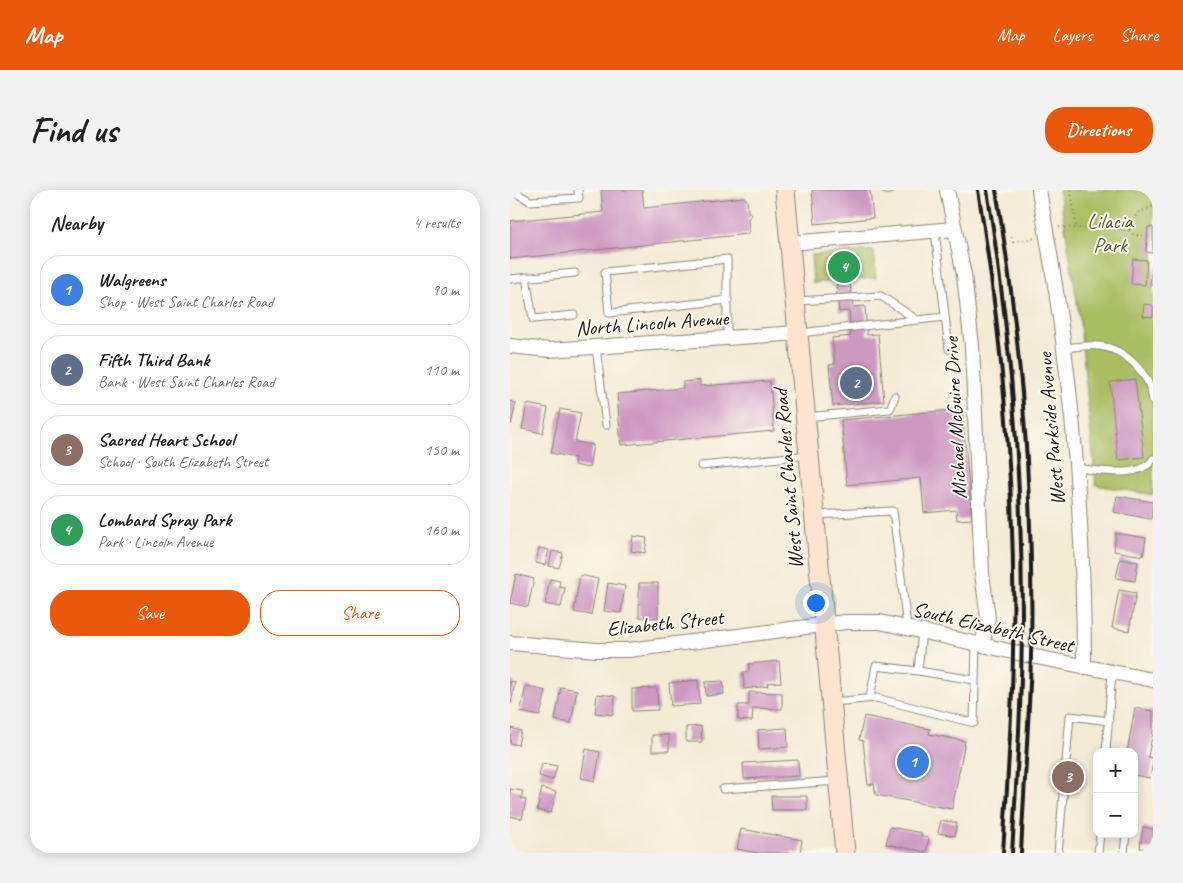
<!DOCTYPE html>
<html lang="en">
<head>
<meta charset="utf-8">
<style>
  body { margin:0; font-family:Caveat,sans-serif; background:#f2f2f2; color:#222 }
  .controls { position:absolute; right:15px; bottom:15px; display:grid; overflow:hidden; border-radius:10px; box-shadow:0 2px 12px #0003 }
  .controls button { width:45px; height:45px; display:grid; place-items:center; padding:0; border:0; border-bottom:1px solid #e0e0e0; background:#fff; color:#222; font:25px sans-serif }
  .you { position:absolute; left:305px; top:412px; width:18px; height:18px; margin:-12px; border:4px solid #fff; border-radius:50%; background:#1a73e8; box-shadow:0 0 0 8px #1a73e833 }
  .badge { display:grid; place-items:center; width:32px; height:32px; border-radius:50%; background:#ea580c; color:#fff; font-size:16px; font-weight:700 }
  .pin { position:absolute; translate:-50% -50%; border:2px solid #fff; box-shadow:0 1px 5px #0006 }
  .list { margin:0; padding:0; list-style:none }
  h2 { display:flex; justify-content:space-between; align-items:center; height:65px; margin:0; padding:0 20px; font-size:21px }
  h2 small { font-size:16px; font-weight:400; color:#767676 }
  .list li { display:grid; grid-template-columns:32px 1fr auto; gap:15px; align-items:center; box-sizing:border-box; height:70px; margin:0 10px 10px; padding:0 10px; border:1px solid #e0e0e0; border-radius:20px }
  .list b { display:block; font-size:19px; white-space:nowrap }
  .list p { margin:0; font-size:16px; white-space:nowrap; color:#767676 }
  .list em { font-size:16px; font-style:normal; color:#767676 }
  .actions { display:flex; gap:10px; padding:15px 20px }
  .actions a { flex:1; padding:11px 0; border:1px solid #ea580c; border-radius:20px; text-align:center; font-size:18px; color:#ea580c }
  .actions .main { background:#ea580c; color:#fff }
  .map { position:relative; flex:none; width:643px; height:663px; overflow:hidden; border-radius:20px }
  header { display:flex; align-items:center; gap:30px; box-sizing:border-box; height:70px; padding:0 25px; background:#ea580c; color:#fff }
  header strong { font-size:24px }
  nav { display:flex; gap:28px; margin-inline-start:auto; font-size:18px }
  .intro { display:flex; align-items:center; justify-content:space-between; box-sizing:border-box; height:120px; padding:0 30px }
  h1 { margin:0; font-size:35px }
  .button { padding:12px 22px; border-radius:20px; background:#ea580c; color:#fff; font-size:18px; font-weight:700 }
  main { display:flex; gap:30px; padding:0 30px }
  aside { flex:1; background:#fff; border-radius:20px; box-shadow:0 2px 12px #0003 }
  .map>svg:first-child { display:block }
  .green { fill:#aabe62; stroke:#636d3f }
  .building { fill:#cd99c3 }
  .lines { fill:none; stroke-linecap:round; stroke-linejoin:round }
  .service-casing { stroke:#888478; stroke-width:9 }
  .minor-casing { stroke:#888478; stroke-width:16 }
  .secondary-casing { stroke:#888478; stroke-width:21 }
  .path { stroke:#888478; stroke-width:2.5; stroke-dasharray:1 4; stroke-linecap:butt }
  .service { stroke:#fff; stroke-width:7 }
  .minor { stroke:#fff; stroke-width:14 }
  .secondary { stroke:#fde4d0; stroke-width:19 }
  .rail { stroke:#1c1c1c; stroke-width:4 }
  .labels { text-anchor:middle; dominant-baseline:central; stroke-width:4; stroke-linejoin:round; paint-order:stroke }
  .park-label { font-size:21px; fill:#555d38; stroke:#fbf7ec }
  .street-label { font-size:21px; fill:#1c1c1c; stroke:#fbf7ec }
</style>
</head>
<body>
<header>
<strong>Map</strong>
<nav><a>Map</a><a>Layers</a><a>Share</a></nav>
</header>
<div class="intro"><h1>Find us</h1><a class="button">Directions</a></div>
<main>
<aside>
<h2>Nearby<small>4 results</small></h2>
<ul class="list">
<li><span class="badge" style="background:#3f7fe0">1</span><div><b>Walgreens</b><p>Shop · West Saint Charles Road</p></div><em>90 m</em></li>
<li><span class="badge" style="background:#5c6f8a">2</span><div><b>Fifth Third Bank</b><p>Bank · West Saint Charles Road</p></div><em>110 m</em></li>
<li><span class="badge" style="background:#8d6e63">3</span><div><b>Sacred Heart School</b><p>School · South Elizabeth Street</p></div><em>150 m</em></li>
<li><span class="badge" style="background:#2e9e5b">4</span><div><b>Lombard Spray Park</b><p>Park · Lincoln Avenue</p></div><em>160 m</em></li>
</ul>
<div class="actions"><a class="main">Save</a><a>Share</a></div>
</aside>
<div class="map">
<svg width="643" height="663" viewBox="0 0 643 663">
  <rect width="100%" height="100%" fill="#fbf7ec"/>
  <filter id="ink" filterUnits="userSpaceOnUse"><feTurbulence type="fractalNoise" baseFrequency=".02" numOctaves="2"/><feDisplacementMap in="SourceGraphic" scale="10" xChannelSelector="R" yChannelSelector="G"/><feConvolveMatrix kernelMatrix="1 2 1 2 8 2 1 2 1" color-interpolation-filters="sRGB"/></filter>
  <filter id="wash" filterUnits="userSpaceOnUse"><feTurbulence type="fractalNoise" baseFrequency=".0096" numOctaves="4" result="noise"/><feDisplacementMap in="SourceGraphic" scale="20" xChannelSelector="R" yChannelSelector="G"/><feGaussianBlur stdDeviation="1.12" result="paint"/><feColorMatrix in="noise" values="0 0 0 0 0 0 0 0 0 0 0 0 0 0 0 0 0 1.4 0 .05"/><feComposite in="paint" operator="in"/></filter>
  <g filter="url(#wash)">
    <rect width="100%" height="100%" fill="#f4ebd5"/>
    <path class="green" d="M549,0H643V305L586,295L569,124Z
      M364,60L366,88L303,93L301,65Z"/>
    <g id="blocks">
      <path class="building" d="M91,0H132L134,18L234,7L237,10L238,21L241,25L238,29L239,41L238,44L0,69V31L93,22Z
        M302,0H360L363,28L305,34Z
        M638,37H643V63L636,62Z
        M623,69L637,70L635,95L621,94Z
        M642,76H643V95H640Z
        M340,93L343,117L355,116L357,145L368,144L374,211L323,216L319,175L325,174L322,148L341,146L339,121L329,122L326,95Z
        M634,114L643,115V127L633,126Z
        M625,189L634,267L608,270L600,192Z
        M190,190V196L260,191L264,241L111,255L107,204L173,198V192Z
        M0,211L6,213L1,235H0Z
        M17,214L38,218L33,243L12,239Z
        M50,219L71,223L65,252L83,255L79,278L64,275L65,268L41,263Z
        M452,219L462,329L447,330L446,320L414,323L411,288L337,295L331,230Z
        M607,306L643,312L641,329L604,322Z
        M606,343L636,348L633,366L604,361Z
        M123,346L137,348L135,363L121,361Z
        M29,358L39,360L35,375L26,373Z
        M42,361L53,363L49,378L39,376Z
        M610,369L628,372L625,391L606,388Z
        M6,384L24,389L18,417L0,413Z
        M70,385L88,389L81,425L64,422Z
        M40,389L50,391L49,397L55,398L51,417L35,414Z
        M98,393L115,396L111,423L94,421Z
        M129,393H148V428L129,427Z
        M609,400L626,403L619,441L602,438Z
        M269,471L271,492L257,493L258,496L234,499L233,482H239V474Z
        M188,490L190,514L161,516L159,493Z
        M0,491L5,492L1,514H0Z
        M213,491L214,504L196,506L195,492Z
        M16,496L36,501L30,526L10,522Z
        M51,497L67,500L61,533L45,530Z
        M147,498L148,520L122,521V499Z
        M239,502L272,503V519L243,518L242,531L228,530V515H239Z
        M87,504L105,506L103,525L85,523Z
        M625,518L643,521V541L638,567L643,568V572L640,588L624,585V562H617Z
        M354,526L420,539L419,544L455,551L442,619L366,605L364,594L358,595L353,551L349,550Z
        M191,536L192,552H176V537Z
        M1,538L11,541L8,555L0,553Z
        M277,538L278,557L249,559L248,540Z
        M142,545H159V561H142Z
        M76,559L90,562L85,591L71,588Z
        M288,570L289,586L234,589L233,573Z
        M32,573L47,576L43,590L29,586Z
        M32,598L46,602L41,623L27,620Z
        M0,599L13,601L11,608L16,610L12,629L0,626Z
        M261,606H297V620H262Z
        M431,630L447,633L445,646L428,643Z
        M380,637L412,643L411,646L419,648L416,662L376,654Z
        M633,637L643,639V660L630,658Z
        M231,639L292,650L290,663H248L227,659Z"/>
    </g>
  </g>
  <g filter="url(#ink)">
    <use href="#blocks" fill-opacity="0" stroke="#888478" stroke-width="1"/>
    <g class="lines">
      <defs>
        <path id="service" d="M376,0H380
          M6,3L20,11L69,8L68,0
          M425,41L439,159
          M16,87L23,129L64,125
          M0,89L65,83
          M287,111L371,106L407,130
          M289,143L435,127
          M217,148V69L95,82L99,123L218,110
          M86,157L96,235
          M554,158C565,157 578,155 589,156C616,159 640,184 643,210
          M296,227L380,219L385,206
          M191,276L299,265
          M566,278C587,280 630,290 643,269
          M305,325L383,321L397,437
          M412,441L408,481L465,490
          M360,508L366,476L408,481
          M322,512L366,508L464,533L466,453
          M596,562L602,482
          M213,599L328,591
          M548,663L560,526L599,531
          M588,663L590,644
          M614,663L616,644"/>
        <path id="minor" d="M437,0L454,85L462,156L472,384L478,428L472,455
          M529,0C537,48 546,95 552,143C567,253 574,366 574,477
          M280,53L444,39
          M0,156L39,160L288,143
          M0,453L87,460H119L335,432H370L521,466L643,490"/>
        <path id="secondary" d="M275,0L335,663"/>
      </defs>
      <use href="#service" class="service-casing"/>
      <use href="#minor" class="minor-casing"/>
      <use href="#secondary" class="secondary-casing"/>
      <path class="path" d="M561,0L566,36
        M549,37L619,40L627,23L643,16
        M619,40L624,45L637,46
        M502,47L503,52L525,48"/>
      <use href="#service" class="service"/>
      <use href="#minor" class="minor"/>
      <use href="#secondary" class="secondary"/>
      <path class="rail" d="M468,0C493,152 506,308 503,463C502,530 497,596 493,663
        M477,0C500,140 512,283 512,425C512,504 507,584 502,663
        M486,0C512,153 524,311 521,467C519,532 514,598 511,663"/>
    </g>
  </g>
  <g class="labels">
    <g class="park-label">
      <text x="600" y="31">Lilacia<tspan x="600" dy="24">Park</tspan></text>
    </g>
    <g class="street-label">
      <text transform="translate(142 133) rotate(-4)">North Lincoln Avenue</text>
      <text transform="translate(445 228) rotate(-93)">Michael McGuire Drive</text>
      <text transform="translate(541 239) rotate(-95)">West Parkside Avenue</text>
      <text transform="translate(278 289) rotate(-95)">West Saint Charles Road</text>
      <text transform="translate(155 433) rotate(-6)">Elizabeth Street</text>
      <text transform="translate(483 437) rotate(13)">South Elizabeth Street</text>
    </g>
  </g>
</svg>
<div class="controls">
<button>+</button>
<button>−</button>
</div>
<div class="you"></div>
<div class="pin badge" style="left:403px;top:572px;background:#3f7fe0">1</div>
<div class="pin badge" style="left:346px;top:193px;background:#5c6f8a">2</div>
<div class="pin badge" style="left:558px;top:587px;background:#8d6e63">3</div>
<div class="pin badge" style="left:334px;top:77px;background:#2e9e5b">4</div>
</div>
</main>
</body>
</html>
